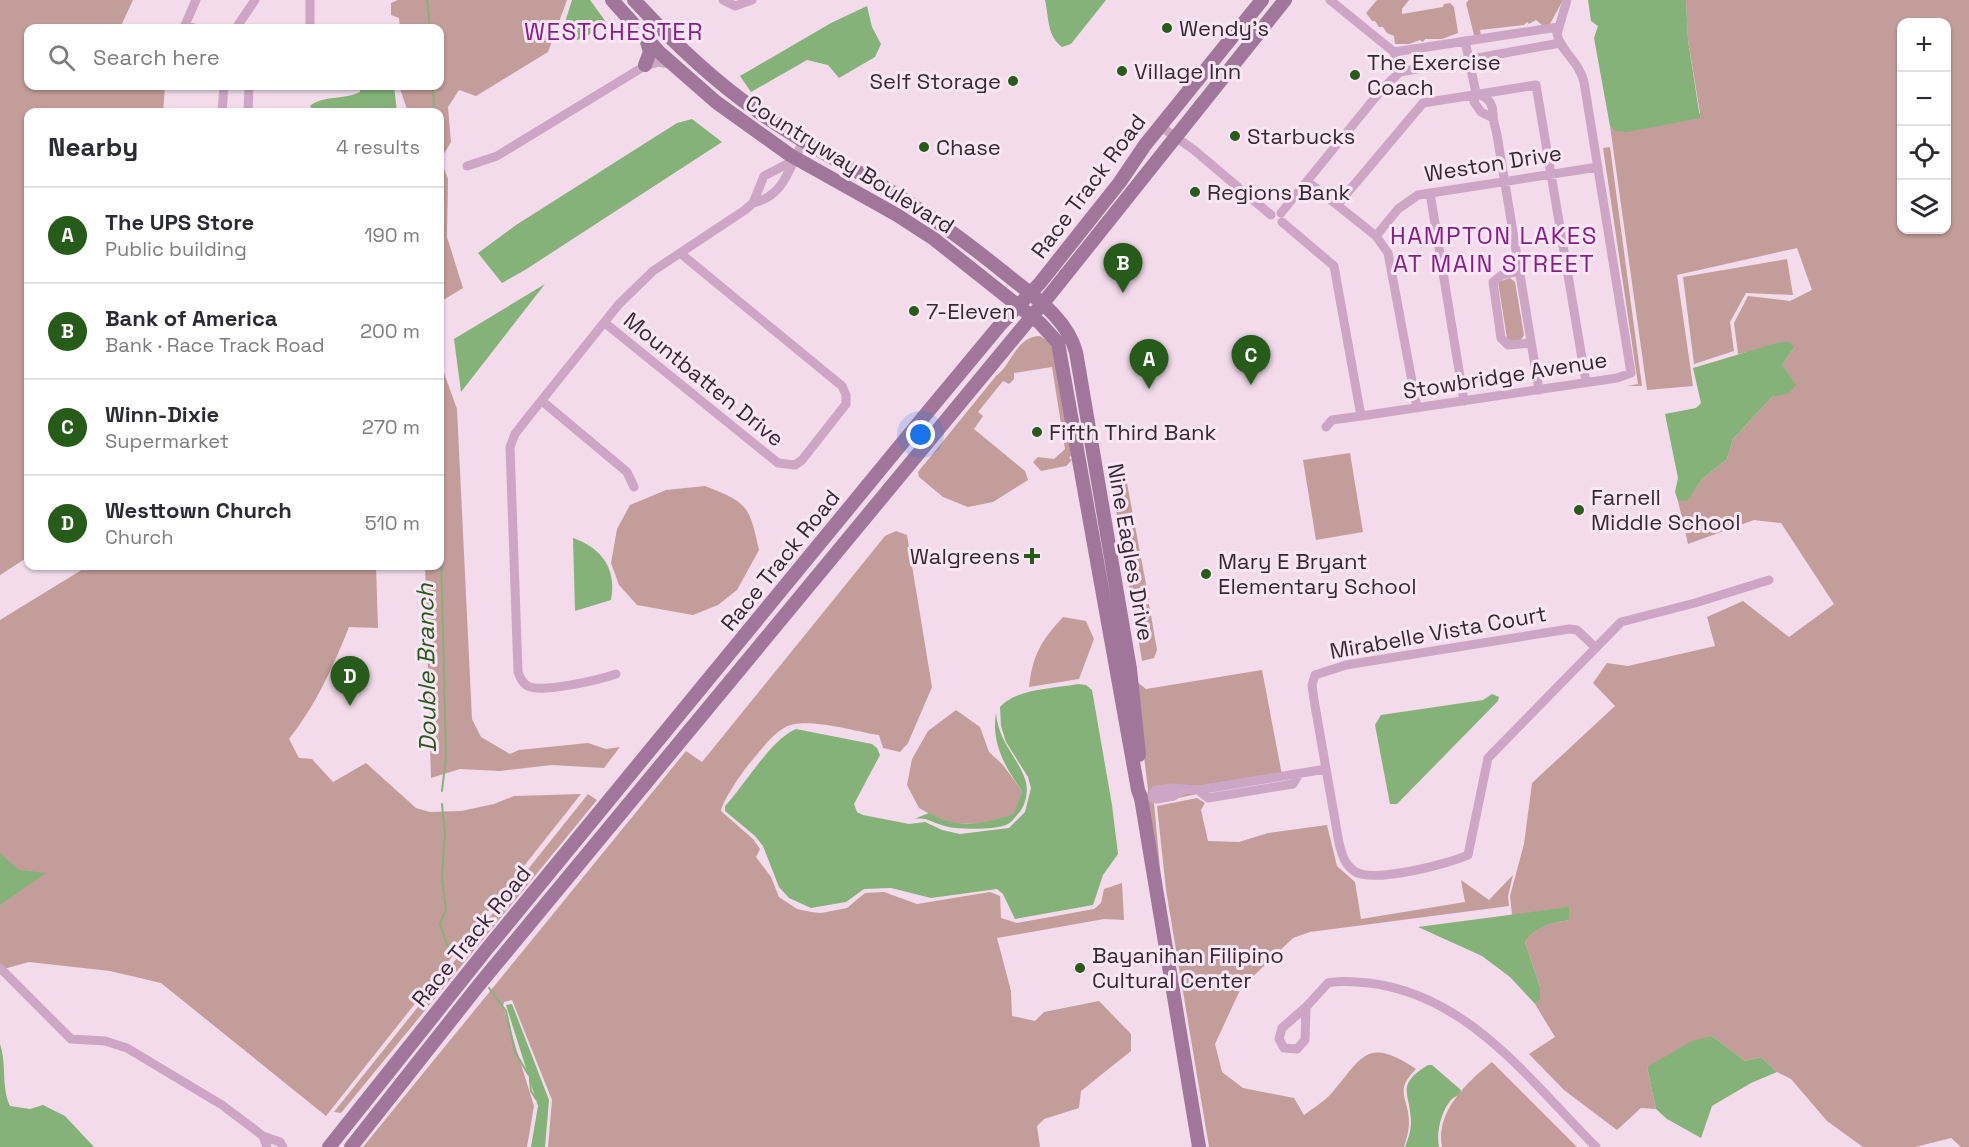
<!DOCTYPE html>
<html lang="en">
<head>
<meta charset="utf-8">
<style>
  body { margin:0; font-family:"Space Grotesk",sans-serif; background:#f2f2f3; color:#2b2b33 }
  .controls { position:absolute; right:18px; top:18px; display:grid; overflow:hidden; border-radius:12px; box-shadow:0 2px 4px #0004 }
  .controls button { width:54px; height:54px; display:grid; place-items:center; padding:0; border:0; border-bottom:2px solid #e1e1e2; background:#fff; color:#2b2b33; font:30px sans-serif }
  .you { position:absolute; left:921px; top:435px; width:21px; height:21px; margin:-15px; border:4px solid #fff; border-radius:50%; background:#1a73e8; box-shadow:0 0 0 9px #1a73e833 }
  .badge { display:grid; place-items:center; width:39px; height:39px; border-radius:50%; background:#275b1a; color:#fff; font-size:20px; font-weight:700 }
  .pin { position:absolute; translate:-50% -50px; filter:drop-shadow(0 2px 3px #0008) }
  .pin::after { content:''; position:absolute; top:32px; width:21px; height:18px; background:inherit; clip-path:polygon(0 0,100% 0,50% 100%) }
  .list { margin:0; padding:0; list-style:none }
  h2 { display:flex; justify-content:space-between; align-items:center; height:78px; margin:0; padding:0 24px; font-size:26px }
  h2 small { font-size:20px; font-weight:400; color:#7c7c81 }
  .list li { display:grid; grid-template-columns:39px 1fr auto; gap:18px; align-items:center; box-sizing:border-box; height:96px; padding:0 24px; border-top:2px solid #e1e1e2 }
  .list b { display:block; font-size:22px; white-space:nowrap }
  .list p { margin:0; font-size:20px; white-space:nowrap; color:#7c7c81 }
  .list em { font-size:20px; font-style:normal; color:#7c7c81 }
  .icon { flex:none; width:33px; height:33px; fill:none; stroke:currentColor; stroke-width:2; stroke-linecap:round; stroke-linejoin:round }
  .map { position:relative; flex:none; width:1969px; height:1147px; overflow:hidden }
  .search { position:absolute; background:#fff; box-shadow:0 2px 4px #0004; left:24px; top:24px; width:420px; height:66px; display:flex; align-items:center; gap:15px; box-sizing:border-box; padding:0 21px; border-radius:12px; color:#7c7c81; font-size:22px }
  .panel { position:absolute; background:#fff; box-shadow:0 2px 4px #0004; left:24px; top:108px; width:420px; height:462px; border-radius:12px }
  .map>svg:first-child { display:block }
  .green { fill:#c39d9a; fill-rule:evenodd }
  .water { fill:#84b278 }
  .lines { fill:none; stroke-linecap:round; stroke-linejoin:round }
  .stream { stroke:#84b278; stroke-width:2 }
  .street { stroke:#cca6c4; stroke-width:9 }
  .secondary { stroke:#a0779b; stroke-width:14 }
  .poi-dot { fill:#275b1a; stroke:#fae7f5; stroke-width:2 }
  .labels { text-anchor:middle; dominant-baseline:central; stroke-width:6; stroke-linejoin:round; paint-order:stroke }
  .poi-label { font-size:22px; fill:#372737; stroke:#fae7f5; text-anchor:start }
  .street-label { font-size:22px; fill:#372737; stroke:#fae7f5 }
  .neighbourhood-label { font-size:24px; letter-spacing:1.5px; fill:#891c8b; stroke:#fae7f5 }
  .water-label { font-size:24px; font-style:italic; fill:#275b1a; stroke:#fae7f5 }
</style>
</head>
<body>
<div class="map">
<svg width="1969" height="1147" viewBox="0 0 1969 1147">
  <rect width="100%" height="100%" fill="#f3dbec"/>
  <path class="green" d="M0,0H133L120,28H28V86H165L163,112H28V557L0,575Z
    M398,0H567L548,52L476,96L459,90L448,107L451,142L444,154L443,166L448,179L447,237L463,288L440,302V112H408L399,86H440V28H400L399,18L391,15V3Z
    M1377,0H1409L1402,9V14L1443,7L1444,4L1450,3L1454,7L1458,33L1442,39H1425L1423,42L1420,40L1409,44H1395L1394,36L1387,33L1383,27H1379L1375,21H1372L1366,13Z
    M1469,0H1563L1550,24L1543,26L1536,20L1529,24L1527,22L1524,25L1480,30L1481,35H1474L1466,3Z
    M1686,0H1969V1147H1961L1951,1138L1915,1147H1863L1827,1121L1791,1079L1777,1072L1761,1057L1745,1061L1712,1036L1647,1067L1656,1109L1641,1108L1617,1130L1564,1090L1529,1054L1555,1037L1535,1004L1540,1000V987L1525,942C1535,926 1551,923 1569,920V908L1512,915L1510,896L1524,844L1532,783L1615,706L1593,683L1607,663L1628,666L1715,646L1707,617L1743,601L1789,637L1834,604L1781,523L1754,520L1688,544L1678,501L1687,500L1702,479L1727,459L1733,439L1772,397L1783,393L1782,365L1794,348L1780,342L1762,349L1738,354L1734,323L1748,296L1790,301L1812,290L1797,248L1677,275L1693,386L1647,390L1610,126L1614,131L1700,113L1688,40ZM1902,22H1946V230H1902Z
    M1610,147L1642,386H1627L1638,384L1603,148Z
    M1787,259L1793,295L1746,293L1730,322L1734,351L1694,364L1683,277Z
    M1510,278L1515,282L1524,335L1521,340L1509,341L1507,338L1498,282Z
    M1040,336L1049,342L1054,351L1072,454L1069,458L1072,460L1066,466L1041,471L1033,462L1038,457L1054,459L1065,449L1052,367L1014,373V379L1009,384L1003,381L978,412L983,416L974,429L1025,471L1028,480L993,502L968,507L943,497L919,477L918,472L996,376C1012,365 1016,336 1040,336Z
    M440,362L457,409L472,719L481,737L510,754L519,750L588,743L606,749L620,747L604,768L552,765L500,771L460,769L431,778L425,566H440Z
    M1350,453L1363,532L1316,540L1303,460Z
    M1127,483L1149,600L1132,603L1112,487Z
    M705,486C749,503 749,506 759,550L737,590L718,605L693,615L637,605L619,585L611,563L617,529L630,505L666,490Z
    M896,531L907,535L932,687L908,743L900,752L883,748L879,735C856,732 804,715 784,728C770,736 760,752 749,764C741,774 723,800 721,811L753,839L760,849L756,857L771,877L779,897L797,909L811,912L821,913L847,908L865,893L884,892L917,904L990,892L1000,896L1001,918L1017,923L1094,909L1101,903L1104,889L1122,883L1124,920L1104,919L997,938L1011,991L1012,1016L1035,1021L1044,1012L1099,1001L1131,1034V1051L1081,1091L1079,1108L1044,1119L1037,1126L1040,1147H548L552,1100L512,1000L504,1002L503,1006L534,1106L527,1147H363L686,751L702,762L885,536Z
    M88,566H376L378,628L349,627C333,667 316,705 289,739L299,758L312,759L333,782L366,763L416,808L430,812L461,811L494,804L514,796L581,794L326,1116L161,983L110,971L29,962L0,970V620Z
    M1149,604L1157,650L1154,658L1142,661L1133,607Z
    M1063,617L1086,621L1094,639L1079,679L1029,687C1033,654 1041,641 1063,617Z
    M1262,670L1282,775L1195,786L1197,794L1154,803L1162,890L1146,801L1148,790L1135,680L1146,689Z
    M956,710L980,727L989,752L1003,765L1022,791L1015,814L982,824L946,823L919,808L907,785L912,759L928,731Z
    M588,794L597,800L341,1113L334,1112Z
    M1197,798L1205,803L1201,810L1208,841L1239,842L1268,833L1327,825L1337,866L1355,882L1361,919L1465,902L1461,880L1489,900L1513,875L1508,896L1509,906L1310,932L1293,938L1241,988L1215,1044L1222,1072L1243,1088L1294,1098L1304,1115C1312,1109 1323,1102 1330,1095C1362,1058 1366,1035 1416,1069C1393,1092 1409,1097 1409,1123C1409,1131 1406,1140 1404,1147H1209L1166,890L1157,806Z
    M1492,1062L1577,1147H1442C1435,1112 1467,1082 1492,1062Z"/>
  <path class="water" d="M572,0H590L606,22C596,31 580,43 565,41L562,32Z
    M1045,0H1106L1071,44L1062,47C1047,36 1049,18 1045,0Z
    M1588,0H1686L1688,40L1700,118L1627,132L1614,131L1610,126L1594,38L1598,26L1591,21Z
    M867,6L872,27L881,44L875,57L839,78L828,65L807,60L751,92L740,76L831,23Z
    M360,86H394L397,112H314L310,106C323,95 345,100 360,92Z
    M692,119L722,142L525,270L502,283L478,253L516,225L677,123Z
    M545,284L461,392L454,339Z
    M1780,342H1790L1794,348L1782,365L1796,385L1789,393L1772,397L1733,439L1727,459L1702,479L1687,501H1678L1675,492L1678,478L1665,414L1696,408L1701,403L1693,368Z
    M573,538C602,548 617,569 611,600L575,611Z
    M1078,684L1086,685L1092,690L1112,805L1118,854L1103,875L1093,905L1015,919L1003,894L997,889L931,898L891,888L864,889L846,902L811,908L789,898L779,887L763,846L755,836L725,811V806C745,785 771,739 796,729L872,744L877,748L880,755L854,804L857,812L863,815L909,824L925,822L942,830L960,834L1009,828L1025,812L1031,788L1028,777L1006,742L1001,726L1000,707C1017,688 1054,689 1078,684Z
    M1492,694L1499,697L1498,701L1397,804H1390L1375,725L1381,715L1483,700Z
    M996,713C999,743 1016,754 1025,779C1029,790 1026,806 1018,814C1015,817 1012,822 1008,824C997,830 957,830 945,826C932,823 928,817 914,819L929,813C959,830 983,824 1014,814L1022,791C1005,767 991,743 996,713Z
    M0,853L19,870L46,873L0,905Z
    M1569,907V920C1552,923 1535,926 1525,942L1540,987V1000L1535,1004L1510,977L1482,956L1418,927Z
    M512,1004L549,1100L545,1147H531L538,1106L506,1005Z
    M1712,1036L1745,1061L1761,1057L1777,1072L1751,1083L1712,1106L1701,1138L1667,1119L1656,1109L1647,1067L1692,1041Z
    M0,1044C7,1065 1,1086 10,1106L30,1109L43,1105L65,1116L94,1147H0Z
    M1428,1065H1432L1461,1090C1459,1097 1456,1095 1451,1100C1441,1111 1436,1133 1439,1147H1405C1408,1139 1411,1131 1411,1123C1411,1093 1394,1086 1428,1065Z"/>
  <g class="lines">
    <path class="stream" d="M427,0L430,28
      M433,86L434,112
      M440,176V222
      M440,509L446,757L442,791
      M442,804L445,834L442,877L446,910L440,924L447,945L459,953
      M489,988L506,1011L515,1052L528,1074
      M530,1079L531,1091L536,1099"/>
    <path class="street" d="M310,0V28
      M723,0L735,6L752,0
      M1330,0L1394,52
      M194,28L185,25L196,0
      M236,28L255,0
      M1465,41L1476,93L1474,102L1481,112L1493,118L1497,135L1539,390
      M1394,52L1558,27
      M1400,72L1560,43
      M1478,94C1490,98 1494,106 1493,118
      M222,112L224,86
      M248,112L249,86
      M1160,126L1194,150L1271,215
      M467,166L497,156L643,67L658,62L670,64
      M1307,181L1376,236L1388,253L1417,408
      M1430,193L1464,401
      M753,203C785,196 789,167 803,142
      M1338,204L1423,103L1536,85L1586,382
      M1281,213L1383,88L1400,72L1394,52
      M1282,222L1334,266L1361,416L1617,378L1631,373L1584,82C1579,61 1561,52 1557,34L1567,0
      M1376,236L1398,209L1418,195L1598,167
      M1519,271L1502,275L1493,282L1501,338L1508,345L1531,343
      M605,323L778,463L795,465L802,460L846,404V395L842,386L680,253
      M542,401L627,472L634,487
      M1326,427L1332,420L1361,416
      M1596,648L1577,630L1569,629L1346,665L1315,675L1312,685L1314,700L1339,843C1342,854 1344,864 1354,871C1372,884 1448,864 1468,855L1488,758L1621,622L1695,603L1769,580
      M616,674C599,680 546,692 530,687C523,685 520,678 518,672L510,447L515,434L525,421L619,304L653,271L745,210L753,203L764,176L793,161
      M1198,790L1208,798L1293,784L1299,774
      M1152,796L1155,790L1172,788L1198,790L1326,769
      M1147,797L1157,799L1174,796L1184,790
      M0,968L71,1039L105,1041L127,1048L222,1105L263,1136L280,1142L283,1147
      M1306,1007L1305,1040L1297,1049L1284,1048L1279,1039L1282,1028L1306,1007L1328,983C1341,980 1355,982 1369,983C1469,995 1530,1081 1596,1147
      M263,1136L267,1147"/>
    <path class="secondary" d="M612,0L659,52L716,102L790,155L897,215L934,239L1040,323L1058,343L1138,790L1141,798L1199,1147
      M634,0C671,40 711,79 756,110C801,143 850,166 897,195C937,220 974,248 1011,278C1037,299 1067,319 1076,352L1130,669L1139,755
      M645,65L650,52L646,38
      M329,1147L486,950L926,414L1000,325L1040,283L1120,182L1145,145L1262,0
      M351,1147L478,986L1052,292L1285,0"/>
  </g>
  <g class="poi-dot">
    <circle cx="1167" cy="28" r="6"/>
    <circle cx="1122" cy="71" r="6"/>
    <circle cx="1355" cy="75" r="6"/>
    <circle cx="1013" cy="81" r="6"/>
    <circle cx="1235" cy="136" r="6"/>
    <circle cx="924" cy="147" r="6"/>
    <circle cx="1195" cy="192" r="6"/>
    <circle cx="914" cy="311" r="6"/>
    <circle cx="1037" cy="432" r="6"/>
    <circle cx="1579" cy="510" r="6"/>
    <path d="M1029 547h6v6h6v6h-6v6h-6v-6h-6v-6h6z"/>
    <circle cx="1206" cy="574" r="6"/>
    <circle cx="1080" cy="968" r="6"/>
  </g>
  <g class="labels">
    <g class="poi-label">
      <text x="1179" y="28">Wendy's</text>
      <text x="1367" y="62">The Exercise<tspan x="1367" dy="25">Coach</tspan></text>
      <text x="1134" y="71">Village Inn</text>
      <text x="1001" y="81" text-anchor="end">Self Storage</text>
      <text x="1247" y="136">Starbucks</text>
      <text x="936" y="147">Chase</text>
      <text x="1207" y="192">Regions Bank</text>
      <text x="926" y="311">7-Eleven</text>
      <text x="1049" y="432">Fifth Third Bank</text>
      <text x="1591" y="497">Farnell<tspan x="1591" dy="25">Middle School</tspan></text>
      <text x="1020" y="556" text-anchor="end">Walgreens</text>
      <text x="1218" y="561">Mary E Bryant<tspan x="1218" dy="25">Elementary School</tspan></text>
      <text x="1092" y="955">Bayanihan Filipino<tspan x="1092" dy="25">Cultural Center</tspan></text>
    </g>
    <g class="street-label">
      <text transform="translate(1493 163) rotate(-9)">Weston Drive</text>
      <text transform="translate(850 164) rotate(32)">Countryway Boulevard</text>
      <text transform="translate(1088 186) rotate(-53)">Race Track Road</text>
      <text transform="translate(1505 375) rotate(-9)">Stowbridge Avenue</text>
      <text transform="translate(704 379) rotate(39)">Mountbatten Drive</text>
      <text transform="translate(1131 552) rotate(80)">Nine Eagles Drive</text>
      <text transform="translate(780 560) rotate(-51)">Race Track Road</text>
      <text transform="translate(1438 632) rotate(-10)">Mirabelle Vista Court</text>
      <text transform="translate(471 936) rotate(-51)">Race Track Road</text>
    </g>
    <g class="neighbourhood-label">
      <text x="614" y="31">WESTCHESTER</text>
      <text x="1494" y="235">HAMPTON LAKES<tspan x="1494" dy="28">AT MAIN STREET</tspan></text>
    </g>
    <g class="water-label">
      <text transform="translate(426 668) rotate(-91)">Double Branch</text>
    </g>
  </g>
</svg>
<div class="controls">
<button>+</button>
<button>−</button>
<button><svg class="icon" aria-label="locate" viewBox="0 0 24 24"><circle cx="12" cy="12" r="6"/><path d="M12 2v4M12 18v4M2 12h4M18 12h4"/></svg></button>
<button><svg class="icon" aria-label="layers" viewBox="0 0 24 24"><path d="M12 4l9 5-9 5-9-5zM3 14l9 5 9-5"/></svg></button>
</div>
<div class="you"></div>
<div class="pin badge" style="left:1149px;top:389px">A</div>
<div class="pin badge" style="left:1123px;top:293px">B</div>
<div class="pin badge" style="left:1251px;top:385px">C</div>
<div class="pin badge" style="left:350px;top:706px">D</div>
<div class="search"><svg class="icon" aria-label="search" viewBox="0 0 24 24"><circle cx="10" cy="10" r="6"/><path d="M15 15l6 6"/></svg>Search here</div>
<section class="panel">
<h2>Nearby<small>4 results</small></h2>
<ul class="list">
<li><span class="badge">A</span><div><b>The UPS Store</b><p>Public building</p></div><em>190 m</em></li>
<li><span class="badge">B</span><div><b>Bank of America</b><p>Bank · Race Track Road</p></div><em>200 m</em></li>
<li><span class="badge">C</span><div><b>Winn-Dixie</b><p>Supermarket</p></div><em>270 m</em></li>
<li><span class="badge">D</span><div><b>Westtown Church</b><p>Church</p></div><em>510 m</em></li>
</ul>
</section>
</div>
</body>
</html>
